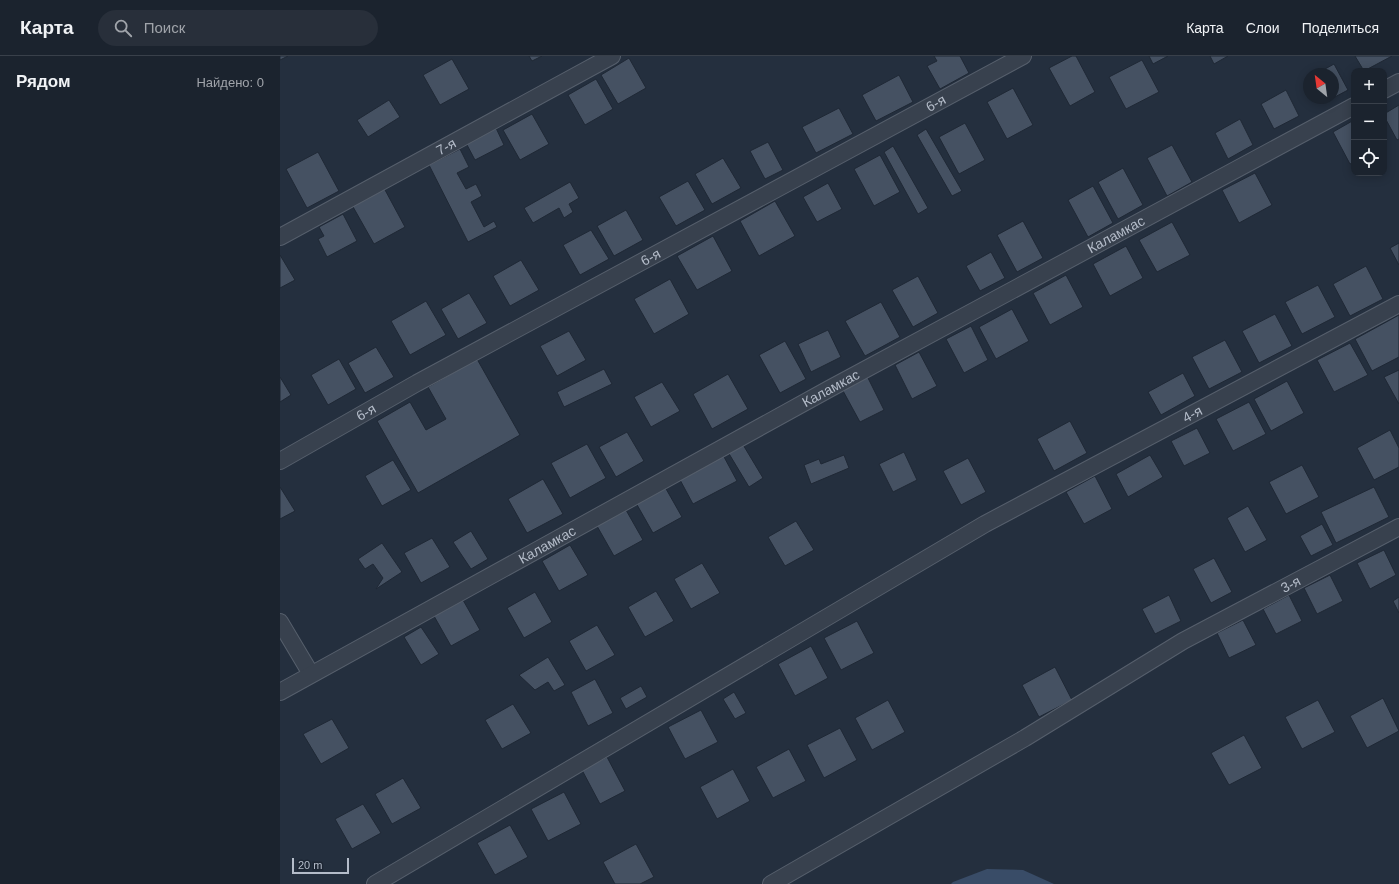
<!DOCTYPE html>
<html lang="ru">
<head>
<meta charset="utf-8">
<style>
  body { margin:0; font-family:Helvetica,sans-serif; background:#282f3a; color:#f1f3f6 }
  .controls { position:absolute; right:12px; top:12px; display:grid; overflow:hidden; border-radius:8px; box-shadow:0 2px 10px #0003 }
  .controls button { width:36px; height:36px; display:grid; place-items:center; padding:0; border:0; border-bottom:1px solid #39404a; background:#1b232e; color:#f1f3f6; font:20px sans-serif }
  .compass { position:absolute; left:1023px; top:12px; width:36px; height:36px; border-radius:50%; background:#1b232e; box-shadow:0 2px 10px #0003; rotate:331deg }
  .scale { position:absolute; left:12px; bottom:10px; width:57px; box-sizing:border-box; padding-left:4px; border:2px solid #b4bcc9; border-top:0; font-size:11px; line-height:14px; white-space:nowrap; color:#b4bcc9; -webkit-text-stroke:3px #1d2633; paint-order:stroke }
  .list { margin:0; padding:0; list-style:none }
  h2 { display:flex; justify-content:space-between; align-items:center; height:52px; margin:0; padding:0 16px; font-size:17px }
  h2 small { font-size:13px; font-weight:400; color:#a0a4aa }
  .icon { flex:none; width:22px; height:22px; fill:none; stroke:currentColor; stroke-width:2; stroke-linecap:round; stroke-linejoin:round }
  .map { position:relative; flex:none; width:1119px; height:828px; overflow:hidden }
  header { display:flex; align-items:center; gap:24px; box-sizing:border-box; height:56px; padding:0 20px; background:#1b232e; border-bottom:1px solid #39404a }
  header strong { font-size:19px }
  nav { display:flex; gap:22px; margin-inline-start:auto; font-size:14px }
  .search { width:280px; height:36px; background:#282f3a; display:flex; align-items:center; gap:10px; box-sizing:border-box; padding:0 14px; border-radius:22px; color:#a0a4aa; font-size:15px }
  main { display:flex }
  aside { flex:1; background:#1b232e }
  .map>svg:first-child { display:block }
  .water { fill:#394c67 }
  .building { fill:#455162; stroke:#1f2835 }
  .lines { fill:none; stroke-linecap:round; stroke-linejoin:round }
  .minor-casing { stroke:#565f6c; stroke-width:18 }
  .minor { stroke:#38414e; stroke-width:16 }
  .labels { text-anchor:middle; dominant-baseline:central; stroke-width:3; stroke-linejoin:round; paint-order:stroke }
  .street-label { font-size:14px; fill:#b4bcc9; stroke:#1d2633 }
</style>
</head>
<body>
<header>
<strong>Карта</strong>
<div class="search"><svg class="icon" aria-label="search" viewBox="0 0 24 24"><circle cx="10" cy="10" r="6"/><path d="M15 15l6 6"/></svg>Поиск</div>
<nav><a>Карта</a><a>Слои</a><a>Поделиться</a></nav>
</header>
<main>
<aside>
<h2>Рядом<small>Найдено: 0</small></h2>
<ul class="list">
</ul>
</aside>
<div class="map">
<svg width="1119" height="828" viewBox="0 0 1119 828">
  <rect width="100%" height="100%" fill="#242f3e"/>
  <path class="water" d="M707,813L743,814L774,828H671L673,826Z"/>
  <path class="building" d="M0,0H8L0,4Z
    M249,0H262L252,5Z
    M654,0H680L689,17L660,33L647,10L657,5Z
    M792,0H796L815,36L790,50L769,12Z
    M869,0H888L873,8Z
    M930,0H948L934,8Z
    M1075,0H1112L1084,15Z
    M349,2L366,32L338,48L321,19Z
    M172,3L189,33L160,49L143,19Z
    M862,4L879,36L846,53L829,21Z
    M1054,8L1068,34L1053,42V18H1036Z
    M619,19L633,46L596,65L582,39Z
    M316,23L333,53L305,69L288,39Z
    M733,32L753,69L727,83L707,46Z
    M1006,34L1019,60L994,73L981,48Z
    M1040,42H1053L1043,47Z
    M109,44L120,61L88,81L77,64Z
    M1119,49V83L1117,84L1104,60V58Z
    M559,52L573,78L536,97L522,71Z
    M252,58L269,88L240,104L223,74Z
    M960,63L973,89L948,103L935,77Z
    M1074,64V106L1070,108L1053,76Z
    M685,67L705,104L679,118L659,81Z
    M216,72L224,89L195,104L186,87Z
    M646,73L682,135L672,140L637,79Z
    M488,86L503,114L485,123L470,95Z
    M892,89L912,126L887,140L867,102Z
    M613,90L648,152L638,158L604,96Z
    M180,93L189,111L177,117L186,133L196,128L202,140L191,146L204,171L214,165L217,171L188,186L149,109Z
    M38,96L59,135L27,152L6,113Z
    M600,99L620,136L594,150L574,113Z
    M443,102L461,132L432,148L415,118Z
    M843,112L863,149L838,163L818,126Z
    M975,117L992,149L959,167L942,134Z
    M408,125L425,154L396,170L379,141Z
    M290,126L299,142L289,148L293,156L284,162L279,152L253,167L244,152Z
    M548,127L562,153L537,166L523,141Z
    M813,130L833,167L808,181L788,144Z
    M104,132L125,171L94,188L72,149Z
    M495,145L515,180L479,200L460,165Z
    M346,154L363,184L334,200L317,170Z
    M63,158L77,185L47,201L38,183L44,180L39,171Z
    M743,165L763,202L737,216L717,179Z
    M892,166L910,199L877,216L859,184Z
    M311,174L329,203L300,219L283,189Z
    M433,180L452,215L417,234L397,200Z
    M1119,187V209L1110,192Z
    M846,190L863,222L830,240L813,208Z
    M711,196L725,222L700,235L686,210Z
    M0,199L15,224L0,232Z
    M241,204L259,234L230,250L213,220Z
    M1086,210L1103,243L1070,260L1053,228Z
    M786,219L803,251L770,269L753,237Z
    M638,220L658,257L633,271L612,234Z
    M390,223L409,258L374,278L354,243Z
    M1038,229L1055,261L1022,278L1005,246Z
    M189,237L207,267L178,283L161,253Z
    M146,245L166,279L130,299L111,265Z
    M601,246L620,281L585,300L565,265Z
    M732,253L749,285L716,303L699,271Z
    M995,258L1012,290L979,307L962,275Z
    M1119,259V301L1092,315L1075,283Z
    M691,270L708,304L684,317L666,283Z
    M548,274L561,301L531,316L518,288Z
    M289,275L306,304L277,320L260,290Z
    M945,284L962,316L929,333L912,301Z
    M505,285L526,323L500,337L479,299Z
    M1070,287L1088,319L1054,336L1037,304Z
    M96,291L114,321L85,337L68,307Z
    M639,296L657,330L632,343L615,309Z
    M59,303L76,333L48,349L31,319Z
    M197,303L240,379L138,437L97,365L130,346L146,374L166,363L148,331Z
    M324,313L332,328L284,351L277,336Z
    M1119,314V348L1104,321Z
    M903,317L915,340L881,359L868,336Z
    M448,318L468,353L432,373L413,338Z
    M587,320L604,354L580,366L562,333Z
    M0,321L11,339L0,346Z
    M1007,325L1024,357L991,375L974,343Z
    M382,326L400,355L371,371L354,341Z
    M969,346L986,378L953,395L936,363Z
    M790,365L807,397L774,415L757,383Z
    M917,372L930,397L904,410L891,385Z
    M1110,374L1119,392V411L1094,424L1077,392Z
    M347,376L364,405L336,421L319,391Z
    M462,387L483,422L469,431L448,396Z
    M307,388L326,422L290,442L271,407Z
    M624,396L637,424L613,436L599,408Z
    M443,399L457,425L413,448L399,422Z
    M564,399L569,412L531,428L524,409L539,403L541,408Z
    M870,399L883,421L848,441L836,418Z
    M688,402L706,436L681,449L663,415Z
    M113,404L131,434L102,450L85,420Z
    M1022,409L1039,441L1006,458L989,426Z
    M815,420L832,453L804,468L786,436Z
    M263,423L283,458L247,477L228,443Z
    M0,431L15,455L0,463Z
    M385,431L402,461L373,477L356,447Z
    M1094,431L1109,461L1056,487L1041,456Z
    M968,450L987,484L965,496L947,462Z
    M346,454L363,484L334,500L317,470Z
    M516,465L534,494L505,510L488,481Z
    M1042,468L1053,489L1031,500L1020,480Z
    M191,475L208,503L191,513L173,486Z
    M152,482L170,511L141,527L124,497Z
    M102,487L122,516L96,533L103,522L93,508L85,513L78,503Z
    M290,489L308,519L279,535L262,505Z
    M1104,494L1116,519L1090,533L1077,507Z
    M934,502L952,536L931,547L913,513Z
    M422,507L440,537L411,553L394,523Z
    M1050,519L1063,545L1037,558L1024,532Z
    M376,535L394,565L365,581L348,551Z
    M255,536L272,566L244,582L227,552Z
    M889,539L901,565L875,578L862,553Z
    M1009,539L1022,565L996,578L983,553Z
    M1119,541V557L1113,545Z
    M183,544L200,574L171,590L154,560Z
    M963,564L976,589L949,602L937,577Z
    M577,565L594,597L561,614L544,582Z
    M317,569L335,599L306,615L289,585Z
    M141,571L159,598L141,609L124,581Z
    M531,590L548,622L515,640L498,608Z
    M268,601L285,629L274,635L268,626L255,634L239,619Z
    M775,611L792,644L759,661L742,629Z
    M315,623L333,657L308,670L291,636Z
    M361,630L367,641L346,653L340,642Z
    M454,636L466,657L455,663L443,643Z
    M1103,642L1119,675L1087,692L1070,660Z
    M608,644L625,676L592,694L575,662Z
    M1038,644L1055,676L1022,693L1005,661Z
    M233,648L251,677L222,693L205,664Z
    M421,654L438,686L405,703L388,671Z
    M52,663L69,692L41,708L23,678Z
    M560,672L577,704L544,722L527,689Z
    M964,679L982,712L949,729L931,697Z
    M509,693L526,725L493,742L476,711Z
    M327,701L345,735L320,748L302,714Z
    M453,713L470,745L437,763L420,731Z
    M123,722L141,752L112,768L95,738Z
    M284,736L301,768L268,785L251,753Z
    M83,748L101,777L72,793L55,763Z
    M230,769L248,801L215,819L197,787Z
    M356,788L374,821L360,828H335L323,806Z"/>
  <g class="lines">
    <defs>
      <g id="minor">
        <path d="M1104,34L1119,26"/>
        <path id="s1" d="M0,181L332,0"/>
        <path id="s2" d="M0,405L137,327L743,0"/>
        <path d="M0,566L31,618"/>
        <path id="s3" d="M0,636L549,333L1074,50"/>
        <path id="s4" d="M95,828L705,468L1119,248"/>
        <path id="s5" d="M491,828L745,682L903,585L1119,471"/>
      </g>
    </defs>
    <use href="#minor" class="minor-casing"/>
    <use href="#minor" class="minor"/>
  </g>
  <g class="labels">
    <g class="street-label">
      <text stroke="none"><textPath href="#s2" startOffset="747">6-я</textPath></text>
      <text stroke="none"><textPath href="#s1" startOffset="189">7-я</textPath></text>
      <text stroke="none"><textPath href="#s3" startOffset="953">Каламкас</textPath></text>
      <text stroke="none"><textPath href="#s2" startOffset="423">6-я</textPath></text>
      <text stroke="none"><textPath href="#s3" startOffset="629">Каламкас</textPath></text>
      <text stroke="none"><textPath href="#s2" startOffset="99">6-я</textPath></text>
      <text stroke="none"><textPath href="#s4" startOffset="943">4-я</textPath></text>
      <text stroke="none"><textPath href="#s3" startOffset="305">Каламкас</textPath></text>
      <text stroke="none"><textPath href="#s5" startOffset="600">3-я</textPath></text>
    </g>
  </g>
</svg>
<div class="controls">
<button>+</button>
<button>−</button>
<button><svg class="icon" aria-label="locate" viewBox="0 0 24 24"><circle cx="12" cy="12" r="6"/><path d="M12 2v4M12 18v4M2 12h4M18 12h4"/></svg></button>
</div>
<svg class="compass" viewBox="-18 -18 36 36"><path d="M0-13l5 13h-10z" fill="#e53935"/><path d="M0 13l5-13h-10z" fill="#a0a4aa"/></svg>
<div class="scale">20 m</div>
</div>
</main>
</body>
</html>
